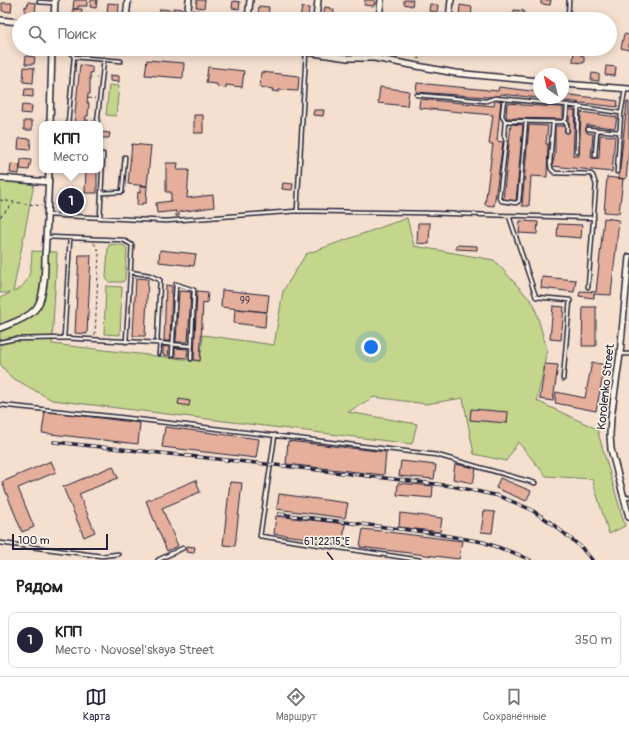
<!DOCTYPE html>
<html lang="ru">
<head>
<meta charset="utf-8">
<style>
  body { margin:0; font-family:Pangolin,sans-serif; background:#f6f6f6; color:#222 }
  .compass { position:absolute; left:533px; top:68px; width:36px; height:36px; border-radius:50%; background:#fff; box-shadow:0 2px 10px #0003; rotate:325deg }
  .scale { position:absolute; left:12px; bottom:10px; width:96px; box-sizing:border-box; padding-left:4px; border:2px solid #22223b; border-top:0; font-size:11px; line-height:14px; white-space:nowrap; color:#22223b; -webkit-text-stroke:3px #fcf5e5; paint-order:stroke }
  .you { position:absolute; left:371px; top:347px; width:14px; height:14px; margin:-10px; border:3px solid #fff; border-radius:50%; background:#1a73e8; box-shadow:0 0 0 6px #1a73e833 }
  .badge { display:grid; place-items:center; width:26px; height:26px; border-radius:50%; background:#22223b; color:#fff; font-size:13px; font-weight:700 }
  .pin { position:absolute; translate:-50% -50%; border:2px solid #fff; box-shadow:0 1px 4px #0006 }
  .popup { position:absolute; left:39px; top:121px; width:64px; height:52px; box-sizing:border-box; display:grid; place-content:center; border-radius:8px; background:#fff; filter:drop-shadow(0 1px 3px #0005); font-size:13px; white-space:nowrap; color:#767676 }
  .popup b { font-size:15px; color:#222 }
  .popup::after { content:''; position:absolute; left:50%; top:100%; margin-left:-8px; border:8px solid transparent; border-top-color:#fff }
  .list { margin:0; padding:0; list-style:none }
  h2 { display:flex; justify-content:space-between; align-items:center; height:52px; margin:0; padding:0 16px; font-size:17px }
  h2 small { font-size:13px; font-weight:400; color:#767676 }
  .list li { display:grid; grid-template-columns:26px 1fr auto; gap:12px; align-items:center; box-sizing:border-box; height:56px; margin:0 8px 8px; padding:0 8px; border:1px solid #e0e0e0; border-radius:8px }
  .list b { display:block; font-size:15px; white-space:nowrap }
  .list p { margin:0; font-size:13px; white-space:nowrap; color:#767676 }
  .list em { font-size:13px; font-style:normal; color:#767676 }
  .icon { flex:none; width:22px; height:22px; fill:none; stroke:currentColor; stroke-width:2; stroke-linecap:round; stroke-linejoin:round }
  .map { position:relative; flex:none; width:629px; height:560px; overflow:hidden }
  .search { position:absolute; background:#fff; box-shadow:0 2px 10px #0003; left:12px; right:12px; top:12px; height:44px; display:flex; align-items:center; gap:10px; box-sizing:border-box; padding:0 14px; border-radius:22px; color:#767676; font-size:15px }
  .sheet { height:116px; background:#fff }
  nav { display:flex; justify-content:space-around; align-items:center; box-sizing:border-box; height:56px; border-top:1px solid #e0e0e0; background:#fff; font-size:11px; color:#767676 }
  nav a { display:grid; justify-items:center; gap:2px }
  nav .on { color:#22223b }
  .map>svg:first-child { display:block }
  .green { fill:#c3d68b; stroke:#727c63 }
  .building { fill:#e5af9c; stroke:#22223b }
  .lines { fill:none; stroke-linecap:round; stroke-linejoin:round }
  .service-casing { stroke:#22223b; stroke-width:5.5 }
  .minor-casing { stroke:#22223b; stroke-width:8 }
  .path { stroke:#22223b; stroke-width:1; stroke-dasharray:3 3; stroke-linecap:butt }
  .service { stroke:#fcf5e5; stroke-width:2.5 }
  .minor { stroke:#fcf5e5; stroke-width:5 }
  .rail-casing { stroke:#22223b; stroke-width:3.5 }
  .rail { stroke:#fcf5e5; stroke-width:2; stroke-dasharray:6; stroke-linecap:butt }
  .ticks { fill:none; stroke:#22223b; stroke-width:1.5 }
  .labels { text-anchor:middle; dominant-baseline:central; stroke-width:3; stroke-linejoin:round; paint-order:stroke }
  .number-label { font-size:10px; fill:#534553 }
  .street-label { font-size:12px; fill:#22223b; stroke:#fcf5e5 }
  .ticks-label { font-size:10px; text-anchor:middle; fill:#22223b; stroke:#fcf5e5; stroke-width:3; stroke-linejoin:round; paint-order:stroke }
</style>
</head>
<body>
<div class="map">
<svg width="629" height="560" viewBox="0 0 629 560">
  <rect width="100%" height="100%" fill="#f5e0cf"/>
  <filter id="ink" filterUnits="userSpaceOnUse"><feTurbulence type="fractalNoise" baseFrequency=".025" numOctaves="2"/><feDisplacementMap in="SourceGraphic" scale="8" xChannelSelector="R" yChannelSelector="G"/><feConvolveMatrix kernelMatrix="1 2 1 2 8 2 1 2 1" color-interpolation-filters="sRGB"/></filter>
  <g filter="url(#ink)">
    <path class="green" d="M109,85L119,86L116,116L106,115Z
      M0,181L34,184L13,292C31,284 31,269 32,251L57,252L52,344L200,361L203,335L274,345L283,291L306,254L407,218L414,246L494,260L534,304L547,350L537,401L597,429L625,526L609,534L592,479L546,476L518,442L506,461L474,454L463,398L426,404L374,397L348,412L417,424L412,444L52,400L11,377L0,364V298L10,293H0Z
      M112,244L123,245L127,248L125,279L124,281L122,282H109L106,278L108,248L109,245Z
      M106,286L122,287L120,335L104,334Z"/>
    <path class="building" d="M74,0H87V6H78V9H73Z
      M91,0H97L96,8L90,7Z
      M197,0H205L204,8L196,7Z
      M365,0H375L374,6L364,5Z
      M404,0H413L412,6L404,4Z
      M541,0H551L550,5L541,4Z
      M233,1L240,2L239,9L232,8Z
      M28,2L36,3L35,14H25V6L27,7Z
      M2,3H12L11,12L2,11Z
      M108,3L119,4L118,19H99V14L107,15Z
      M430,4L438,5L437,12L429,11Z
      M460,5L472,7L471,18L459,16Z
      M259,6L269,7L268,16L258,15Z
      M302,7L309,8L308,19H300Z
      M325,7L331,8V9L334,10L333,19H323Z
      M173,8L183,9L182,13L173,12Z
      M73,9H82L81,19L73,18Z
      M160,9L171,10L170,19H159Z
      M193,10L200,11V17L192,16Z
      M514,10L524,11L523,19H513Z
      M624,34L629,35V50L621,48Z
      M574,50H580V55L584,56V63L573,62Z
      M26,56L35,57L34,64H25Z
      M147,60L184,63L183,78L145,75Z
      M80,65L92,67V73H90V94H88L87,103H89L88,116H86L85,124H74Z
      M606,66L616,67L615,76L605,75Z
      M24,67L34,68L33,83L23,82Z
      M208,67L244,71L242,87L226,85V88L217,87V84L206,83Z
      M261,72L299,76L298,91L279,90V92L272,91L273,89L260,87Z
      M592,73L599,74V81L591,80Z
      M110,75L119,76V82L110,81Z
      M417,83L498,91L499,87L539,92V98L500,94V96L487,97L416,92Z
      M380,87L409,91L407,106L378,103Z
      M25,89H33V97L24,96Z
      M563,94L618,101L617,107L540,98H563Z
      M420,99L494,106L495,99L501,100L497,141L503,142L494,206L485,205L493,144H489L493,115L419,108Z
      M627,102H629V149L626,179L619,178Z
      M507,103L521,104V105L563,107V119L506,118Z
      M22,105L32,106L31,114L21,113Z
      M314,110H324L323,116L313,115Z
      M569,110H575L573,156H579L581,112L617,117L615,128L587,125L586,129L587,133L593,134L591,158H599L600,135L615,136L612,172L552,166L555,154V126H565V132H569Z
      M194,115H203V133H194Z
      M24,121H32V130H24Z
      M511,124L523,125L516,201L503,200Z
      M529,125L548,126L546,144H548L547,177L531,176L529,206H522Z
      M100,132L110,133L109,138H100Z
      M19,138L31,139L30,150L18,149Z
      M132,144L151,146L147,186L128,184Z
      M21,159L31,160L29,170L20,169Z
      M166,163H178L177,170H189L187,198L213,195L214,207L179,212V216H176V211L157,213L156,203L171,201V192H166Z
      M11,164L20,165L19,174L10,173Z
      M86,170H97V193H85Z
      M607,177L623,179L619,213L604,212Z
      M283,183L293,184L292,190L282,189Z
      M140,186H147L146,203H142V205H137L138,192L140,193Z
      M67,194H74V209H67Z
      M604,218L619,220L611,295L594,294V298L579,296L580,291L596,292Z
      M520,221L538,222L537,234L519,233Z
      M418,223H430L429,244L417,243Z
      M558,224L582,225L581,238L557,236Z
      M456,245L477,246V250L456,249Z
      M160,250L196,254L194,266L159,262Z
      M79,255H91L87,334L75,333Z
      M542,277L576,280L574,292L541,288Z
      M136,278L148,279L145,336H133Z
      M166,285L172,286L170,341H164Z
      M222,290L269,295L267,312L221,307Z
      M179,291L191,292L188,342H176Z
      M197,291L208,292L207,303L203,302L200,361L194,360Z
      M553,306L564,307L561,340L550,339Z
      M583,307H596V346H582Z
      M235,309L266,312L265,327L234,323Z
      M163,346L169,347L168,356L163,355Z
      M175,348L188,349L187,358L175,357Z
      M592,362L605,365L596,411L555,403L556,392L585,398Z
      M545,364L558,365L553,401L540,399Z
      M179,399L190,401L189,406L178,404Z
      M471,409L508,412L507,423L470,420Z
      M45,411L140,423L138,444L42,433Z
      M165,427L259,439L256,458L162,447Z
      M288,441L386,452L384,475L286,464Z
      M51,461L56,472L18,488L34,527L22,532L2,482Z
      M401,461L436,465L434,479L399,476Z
      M455,464L476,468L473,483L453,479Z
      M113,466L118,478L79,494L95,532L84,537L63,487Z
      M500,478L531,491L526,501L496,488Z
      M196,480L200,492L162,508L178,546L167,551L146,501Z
      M230,482L242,483L235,546L223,545Z
      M398,483L433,486L432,498L397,495Z
      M279,494L348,503L345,518L277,509Z
      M484,511L495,512L492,533L481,532Z
      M400,513L442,518L440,532L399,527Z
      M276,516L345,524L343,542L274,534Z
      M363,529L462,541L459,559L360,547Z
      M187,546L195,547L194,553L186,552Z"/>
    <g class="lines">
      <defs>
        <path id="service" d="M39,2L54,3
          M568,19L569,0
          M74,57L121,61
          M417,95L486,101L495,98L567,105L621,113
          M504,99L502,116L505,121L504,135L506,141L499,198L502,201L516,203L519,201L526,121
          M505,121L562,122L566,119L567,105
          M564,121L567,125V131
          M553,122L550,163L551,169L555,173L591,174L593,176L596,185L588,287
          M68,124L74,57L69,49
          M97,124L104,59
          M588,129L597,130
          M577,152L578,106
          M595,156L597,130L619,132
          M617,172L621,113L625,90
          M101,193L122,192L125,157
          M297,211L306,52
          M48,215L166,221L297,211L427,213L594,218
          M509,216L536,297L570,300L563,379
          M100,218L103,154
          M47,237L123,240L132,245L126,342
          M70,238L64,338L157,343L160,280L149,275L130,272
          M0,342L15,339L64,338
          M157,343L191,346
          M159,354L160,343
          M620,354H629
          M172,356L176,284L194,290L191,359
          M0,405L118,417L437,455L535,483
          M275,435L260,536L420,560
          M624,498L629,497
          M0,543L102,556L118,554
          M158,560L183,548"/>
        <path id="minor" d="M54,19L55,0
          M126,19L128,0
          M187,19L189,0
          M248,19L250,0
          M316,19L318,0
          M379,19L381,0
          M449,19L451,0
          M0,20L19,22
          M285,49L348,58H374L455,73L539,81
          M374,58L376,49
          M563,84L629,89
          M50,124L52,49
          M0,178L49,182
          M629,257L620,354L611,418L610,435L611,449L629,517
          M0,328C12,323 29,318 37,307C45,295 45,270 45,256C47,227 48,199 49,170"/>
      </defs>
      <use href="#service" class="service-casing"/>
      <use href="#minor" class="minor-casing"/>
      <path class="path" d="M417,59L422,57L428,49
        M90,77L97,78
        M88,98L95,99
        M86,120L93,121
        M0,200L42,206
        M0,217L14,203
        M94,243L99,252L95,335"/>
      <use href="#service" class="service"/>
      <use href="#minor" class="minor"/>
      <defs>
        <path id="rail" d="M54,442L284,466L452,486L499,496L530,509L550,522L581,547L592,560
          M279,514L425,532L483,542L517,554L530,560"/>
      </defs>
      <use href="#rail" class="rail-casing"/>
      <use href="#rail" class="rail"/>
    </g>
  </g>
  <path class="ticks" d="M327,552L333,560"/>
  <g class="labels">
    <g class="number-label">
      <text x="245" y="301">99</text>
    </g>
    <g class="street-label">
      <text transform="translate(606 387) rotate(-84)">Korolenko Street</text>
    </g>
  </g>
  <g class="ticks-label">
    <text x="327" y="545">61°22'15"E</text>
  </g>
</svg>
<svg class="compass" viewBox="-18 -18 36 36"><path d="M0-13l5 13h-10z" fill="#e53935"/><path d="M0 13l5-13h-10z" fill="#767676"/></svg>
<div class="scale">100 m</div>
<div class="you"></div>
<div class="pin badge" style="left:71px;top:201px">1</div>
<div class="popup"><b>КПП</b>Место</div>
<div class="search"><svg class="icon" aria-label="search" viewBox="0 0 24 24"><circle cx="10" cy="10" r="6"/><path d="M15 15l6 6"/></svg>Поиск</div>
</div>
<section class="sheet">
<h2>Рядом<small></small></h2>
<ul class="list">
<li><span class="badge">1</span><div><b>КПП</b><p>Место · Novosel'skaya Street</p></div><em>350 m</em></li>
</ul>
</section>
<nav>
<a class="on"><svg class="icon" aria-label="map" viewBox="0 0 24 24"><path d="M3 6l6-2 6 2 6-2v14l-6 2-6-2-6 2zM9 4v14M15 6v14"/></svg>Карта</a>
<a><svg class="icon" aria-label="directions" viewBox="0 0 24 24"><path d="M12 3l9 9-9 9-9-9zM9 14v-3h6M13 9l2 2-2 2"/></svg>Маршрут</a>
<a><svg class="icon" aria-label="saved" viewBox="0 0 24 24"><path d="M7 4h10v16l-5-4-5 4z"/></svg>Сохранённые</a>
</nav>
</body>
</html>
